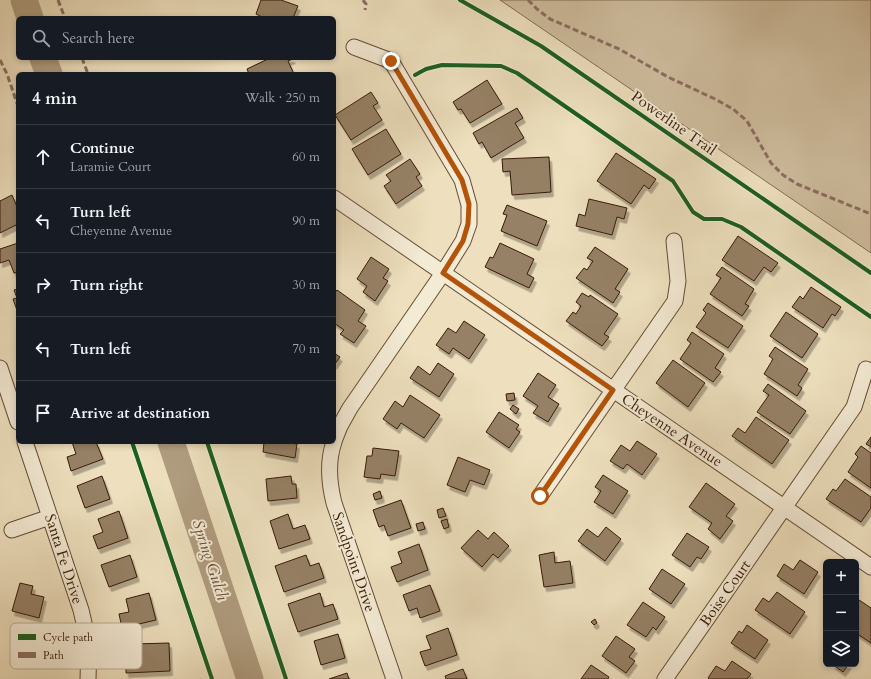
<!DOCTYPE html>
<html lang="en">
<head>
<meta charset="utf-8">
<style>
  body { margin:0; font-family:Cardo,serif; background:#242831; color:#f1f3f6 }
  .controls { position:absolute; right:12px; bottom:12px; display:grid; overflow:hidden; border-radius:6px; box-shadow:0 2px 6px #0003 }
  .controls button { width:36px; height:36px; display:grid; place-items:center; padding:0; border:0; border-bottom:1px solid #363941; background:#171b24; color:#f1f3f6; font:20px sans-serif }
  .stop { position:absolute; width:12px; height:12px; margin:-9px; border:3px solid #b45309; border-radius:50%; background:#fff }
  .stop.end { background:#b45309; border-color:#fff; box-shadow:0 1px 4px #0008 }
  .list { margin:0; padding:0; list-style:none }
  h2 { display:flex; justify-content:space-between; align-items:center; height:52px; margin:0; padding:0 16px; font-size:17px }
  h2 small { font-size:13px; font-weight:400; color:#9ea1a6 }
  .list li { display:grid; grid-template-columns:26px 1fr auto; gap:12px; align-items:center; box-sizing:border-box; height:64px; padding:0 16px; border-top:1px solid #363941 }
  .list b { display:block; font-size:15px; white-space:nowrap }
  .list p { margin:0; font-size:13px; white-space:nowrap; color:#9ea1a6 }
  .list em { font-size:13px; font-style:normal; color:#9ea1a6 }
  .icon { flex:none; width:22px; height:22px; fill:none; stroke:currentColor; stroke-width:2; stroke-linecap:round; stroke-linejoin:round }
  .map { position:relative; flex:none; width:871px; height:679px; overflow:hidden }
  .search { position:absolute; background:#171b24; box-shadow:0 2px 6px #0003; left:16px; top:16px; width:320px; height:44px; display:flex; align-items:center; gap:10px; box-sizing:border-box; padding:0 14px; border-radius:6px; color:#9ea1a6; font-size:15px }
  .panel { position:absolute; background:#171b24; box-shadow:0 2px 6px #0003; left:16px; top:72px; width:320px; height:372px; border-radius:6px }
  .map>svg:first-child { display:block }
  .green { fill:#cfbe9f; stroke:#836c53 }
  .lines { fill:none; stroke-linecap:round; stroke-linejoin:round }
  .river { stroke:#b09d80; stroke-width:27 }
  .building { fill:#968166; stroke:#371a07; filter:url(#shadow) }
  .minor-casing { stroke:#654c35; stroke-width:17 }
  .minor { stroke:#f4ebd5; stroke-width:15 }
  .quiet { stroke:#8d6e63; stroke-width:3; stroke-dasharray:6 3; stroke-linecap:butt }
  .cycleway-casing { stroke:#f4ebd5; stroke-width:6 }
  .cycleway { stroke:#1b5e20; stroke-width:4 }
  .route { stroke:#b45309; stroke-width:5 }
  .labels { text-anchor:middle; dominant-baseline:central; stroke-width:4; stroke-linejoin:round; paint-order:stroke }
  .street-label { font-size:15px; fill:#371a07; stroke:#f4ebd5 }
  .water-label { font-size:16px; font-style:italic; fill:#674e37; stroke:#f4ebd5 }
  .key { fill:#f4ebd5; stroke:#bbac97; stroke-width:1 }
  .key-label { font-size:11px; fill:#371a07 }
</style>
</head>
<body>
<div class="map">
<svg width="871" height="679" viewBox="0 0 871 679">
  <defs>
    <filter id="shadow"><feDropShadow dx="2.5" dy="4.5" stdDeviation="0" flood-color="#0004"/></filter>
  </defs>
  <rect width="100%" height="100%" fill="#eee0be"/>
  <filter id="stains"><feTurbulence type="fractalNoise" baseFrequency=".005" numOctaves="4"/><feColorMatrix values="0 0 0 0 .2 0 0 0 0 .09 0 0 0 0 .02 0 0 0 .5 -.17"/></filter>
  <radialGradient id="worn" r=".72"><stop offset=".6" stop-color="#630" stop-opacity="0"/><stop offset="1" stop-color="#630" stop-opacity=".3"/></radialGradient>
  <path class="green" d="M500,0H871V253Z"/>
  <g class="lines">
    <path class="river" d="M24,0L30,18
      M43,58L49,74
      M171,442L250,679"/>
  </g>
  <path class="building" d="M261,0H281L298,6L293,18H264L256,14Z
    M270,58H292L293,59L288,61L294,74H249L247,69Z
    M487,80L502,104L470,123L461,109L458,110L453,102Z
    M371,92L378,103L373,106L382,120L351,140L335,115Z
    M517,108L523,118L515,123L524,138L491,158L482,142L479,144L473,133Z
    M386,129L401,154L368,175L352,149Z
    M616,153L656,179L649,189L644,185L631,204L597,181Z
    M549,157L551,192L512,195L510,171L503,172L502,159Z
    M410,159L420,174L416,177L422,186L396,204L384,186L391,181L386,175Z
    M12,195L18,209V224L0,233V201Z
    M589,199L627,208L624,219L617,217L612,235L576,226L579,214L585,216Z
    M507,205L547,221L537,246L501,231L507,215L503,214Z
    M738,236L778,263L771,272L764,267L754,281L722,260Z
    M18,243V272L14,273L9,260L0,263V249Z
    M500,243L534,259L527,274L534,278L529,288L485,267L490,257L493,258Z
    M595,247L628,269L615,289L620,292L613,303L576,278L584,268L587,270L593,261L587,258Z
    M371,257L389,269L383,278L388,281L375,301L363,292L367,286L357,279Z
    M722,267L754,289L745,304L749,306L742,316L710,294L721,278L716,275Z
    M811,287L841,307L835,316L832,314L823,328L792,307L800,296L803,299Z
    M18,289V313L13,299L17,298L14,290Z
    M337,290L365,310L358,321L366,326L354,343L340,334L344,330L334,323V294Z
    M582,293L589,297L590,295L618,314L604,334L609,337L602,346L566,321L573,312L576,314L581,306L576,302Z
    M708,303L743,326L728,348L696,327L706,313L703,310Z
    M786,312L818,334L802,358L770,336Z
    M464,321L485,335L469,359L453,348L449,354L436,345L448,328L456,333Z
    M692,332L724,354L715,368L721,372L713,382L680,359L691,343L687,340Z
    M775,347L808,369L798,385L802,388L797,396L764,374L773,359L769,356Z
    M334,353L340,357L334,365Z
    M673,360L705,383L688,407L656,383Z
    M438,363L454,374L439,397L410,378L418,366L430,375Z
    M538,373L556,385L548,397L559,404L548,422L533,413L538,406L523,396Z
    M768,384L806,411L790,434L757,412L769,395L763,391Z
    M514,393L515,400L507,401L506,394Z
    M410,395L440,415L424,438L401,423L397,429L383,419L395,401L403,407Z
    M513,405L519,409L516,414L510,409Z
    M499,412L519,425L516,429L520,432L509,448L486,432Z
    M756,417L789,440L772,464L732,436L738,428L745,433Z
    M871,437V447L866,444Z
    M637,441L657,454L642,475L627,464L623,469L610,461L621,445L630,451Z
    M72,442H96L103,459L71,471L67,457L76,454Z
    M264,442H284L297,444L295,458L263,452Z
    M861,446L871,453V488L848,472L858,457L855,454Z
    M373,448L399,451L395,476L381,474L380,479L364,477L367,456H372Z
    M458,457L490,470L484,485L470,480L465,492L447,485Z
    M603,475L628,491L613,514L594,502L601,491L595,487Z
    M102,476L110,499L85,508L77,486Z
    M291,476L292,484H296L297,498L268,501L266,479Z
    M845,479L871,497V508L861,522L826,499L833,489L836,491Z
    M706,483L735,504L726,516L733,521L720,539L708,529L712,523L689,507Z
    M380,491L382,498L375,500L373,494Z
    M401,500L411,528L388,536L384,525L379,527L373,510Z
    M443,508L446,516L439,518L437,510Z
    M119,511L128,538L98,549L93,536L103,532L98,519Z
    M288,514L293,529L305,525L310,539L279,549L270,521Z
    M447,519L449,527L444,529L441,521Z
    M423,522L425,529L418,531L416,524Z
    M606,527L621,539L605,561L578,541L587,529L598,537Z
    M478,530L488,539L494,532L509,546L498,558L493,554L482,567L461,548Z
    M687,533L709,547L701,559L697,557L690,567L672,555Z
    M419,544L428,570L397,582L391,567L402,563L398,552Z
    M554,552L555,563L570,561L573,583L544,587L539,555Z
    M130,555L137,577L109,587L101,565Z
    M306,555L310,566L319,563L324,578L284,592L275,566Z
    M800,560L818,572L804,594L777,576L784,564L793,570Z
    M662,569L685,584L671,604L649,589Z
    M20,583L33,586L31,594L44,597L39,618L12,611Z
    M430,585L440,611L420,618L417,608L409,611L403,595Z
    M777,592L805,612L790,634L755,610L763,598L769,602Z
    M149,593L156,620L122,628L119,614L129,612L126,599Z
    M320,593L324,607L333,604L338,619L298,632L288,604Z
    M856,598L871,608V643L856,633Z
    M643,602L665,617L656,630L653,627L646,637L627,625Z
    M595,619L597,623L594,625L591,622Z
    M747,625L768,640L755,659L731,643L739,631L742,633Z
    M448,628L457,655L425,666L420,652L431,649L426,636Z
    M338,634L345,658L321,665L314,641Z
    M616,636L635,649L629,657L635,661L626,673L602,656Z
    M169,643L170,671L126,673V657H135L134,644Z
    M732,661L751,674L747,679H710L708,678L716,666L725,671Z
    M832,664H849L843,672Z
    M591,665L609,677L608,679H581Z
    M463,669L467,679H446L445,676Z
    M347,673L349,679H329Z"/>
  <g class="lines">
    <defs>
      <path id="minor" d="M334,198L871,567
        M0,368L18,422
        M334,441L340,426L350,408L443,273L463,241L469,224V205L462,180L391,61L354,47
        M25,442L81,610L89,645L88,679
        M334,442C327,462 329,483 334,503L394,679
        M540,496L675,301L678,281L674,241
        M12,530L50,517
        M665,679L854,407L866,369"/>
    </defs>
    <use href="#minor" class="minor-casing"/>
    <use href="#minor" class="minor"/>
    <path class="quiet" d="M58,0L65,18
      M363,0L366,4L365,10
      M528,0L537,9L550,19L619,49L668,77L715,99L733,109L747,121L771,163L783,175L797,184L871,214
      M82,58L88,74
      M0,60L7,74L18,106"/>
    <defs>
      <path id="cycleway" d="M460,0L541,46L871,273
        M415,75L426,69L442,65L501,66L517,73L673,181L693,212L704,219H722L741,227L871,317
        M132,442L212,679
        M207,442L286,679"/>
    </defs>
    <use href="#cycleway" class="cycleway-casing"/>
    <use href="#cycleway" class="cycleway"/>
  </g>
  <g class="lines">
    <path class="route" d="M391,61L462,180L469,204L468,224L463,241L443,273L613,390L540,496"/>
  </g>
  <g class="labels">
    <g class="street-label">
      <text transform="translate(674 123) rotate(35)">Powerline Trail</text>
      <text transform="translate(672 430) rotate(34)">Cheyenne Avenue</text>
      <text transform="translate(64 559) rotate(72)">Santa Fe Drive</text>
      <text transform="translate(354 562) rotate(71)">Sandpoint Drive</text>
      <text transform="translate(725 593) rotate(-55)">Boise Court</text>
    </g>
    <g class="water-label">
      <text transform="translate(210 560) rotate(72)">Spring Gulch</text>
    </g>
  </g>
  <rect x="10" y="623" width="132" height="46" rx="6" class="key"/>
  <rect x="18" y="634" width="18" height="6" fill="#1b5e20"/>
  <rect x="18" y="652" width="18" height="6" fill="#8d6e63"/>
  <g class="key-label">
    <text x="43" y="641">Cycle path</text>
    <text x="43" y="659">Path</text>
  </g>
  <rect width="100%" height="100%" filter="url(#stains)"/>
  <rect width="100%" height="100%" fill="url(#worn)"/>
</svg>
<div class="controls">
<button>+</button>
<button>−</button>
<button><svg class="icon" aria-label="layers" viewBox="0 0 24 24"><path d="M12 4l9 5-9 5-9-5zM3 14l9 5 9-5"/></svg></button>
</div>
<div class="stop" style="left:540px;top:496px"></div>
<div class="stop end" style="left:391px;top:61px"></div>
<div class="search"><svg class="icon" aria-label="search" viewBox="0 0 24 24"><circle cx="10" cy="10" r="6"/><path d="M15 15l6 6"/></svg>Search here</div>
<section class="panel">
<h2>4 min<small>Walk · 250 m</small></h2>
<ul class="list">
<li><svg class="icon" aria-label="ahead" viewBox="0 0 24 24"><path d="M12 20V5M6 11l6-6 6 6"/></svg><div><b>Continue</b><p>Laramie Court</p></div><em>60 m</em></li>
<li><svg class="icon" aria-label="left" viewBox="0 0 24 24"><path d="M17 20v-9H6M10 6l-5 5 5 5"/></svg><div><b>Turn left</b><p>Cheyenne Avenue</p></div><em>90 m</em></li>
<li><svg class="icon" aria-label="right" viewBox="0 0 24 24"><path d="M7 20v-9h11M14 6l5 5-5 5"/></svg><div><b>Turn right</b></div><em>30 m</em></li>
<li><svg class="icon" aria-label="left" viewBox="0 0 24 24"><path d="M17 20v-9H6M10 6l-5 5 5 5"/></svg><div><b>Turn left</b></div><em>70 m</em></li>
<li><svg class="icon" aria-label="arrive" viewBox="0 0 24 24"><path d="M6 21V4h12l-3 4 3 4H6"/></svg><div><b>Arrive at destination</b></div></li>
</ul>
</section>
</div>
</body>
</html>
